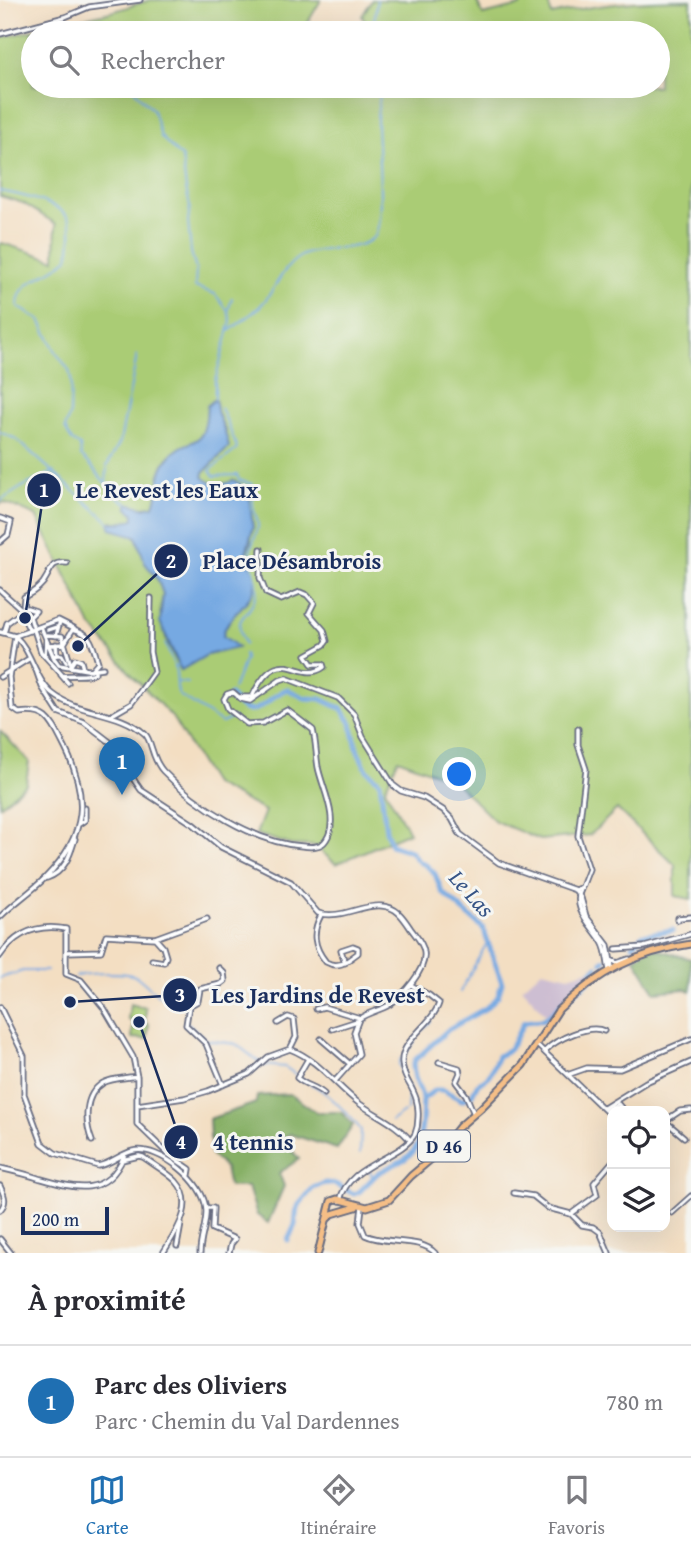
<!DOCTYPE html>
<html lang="fr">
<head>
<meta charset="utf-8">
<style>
  body { margin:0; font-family:"Gentium Book Plus",serif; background:#f2f2f3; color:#2b2b33 }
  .controls { position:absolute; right:21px; bottom:21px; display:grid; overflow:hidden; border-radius:14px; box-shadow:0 7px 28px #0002 }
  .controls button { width:63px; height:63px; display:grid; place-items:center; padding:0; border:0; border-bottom:2px solid #e1e1e2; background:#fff; color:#2b2b33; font:35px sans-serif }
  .scale { position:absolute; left:21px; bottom:18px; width:88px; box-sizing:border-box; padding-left:7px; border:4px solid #1b2f5e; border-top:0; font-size:19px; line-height:24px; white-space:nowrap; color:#1b2f5e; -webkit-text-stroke:5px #f6f6f2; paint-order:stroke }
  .you { position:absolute; left:460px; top:775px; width:24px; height:24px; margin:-18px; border:5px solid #fff; border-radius:50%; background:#1a73e8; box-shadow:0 0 0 10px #1a73e833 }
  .badge { display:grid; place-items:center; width:46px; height:46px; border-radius:50%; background:#1f6fb2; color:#fff; font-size:23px; font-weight:700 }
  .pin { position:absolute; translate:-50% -58px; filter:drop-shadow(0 2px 4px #0008) }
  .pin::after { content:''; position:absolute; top:37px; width:24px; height:21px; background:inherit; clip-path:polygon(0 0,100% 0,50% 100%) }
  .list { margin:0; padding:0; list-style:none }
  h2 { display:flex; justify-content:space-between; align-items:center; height:91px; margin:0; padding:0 28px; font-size:30px }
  h2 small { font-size:23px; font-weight:400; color:#7c7c81 }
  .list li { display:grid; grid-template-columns:46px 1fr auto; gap:21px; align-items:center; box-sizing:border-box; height:112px; padding:0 28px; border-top:2px solid #e1e1e2 }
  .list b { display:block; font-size:26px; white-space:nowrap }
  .list p { margin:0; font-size:23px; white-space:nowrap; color:#7c7c81 }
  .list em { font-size:23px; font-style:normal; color:#7c7c81 }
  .icon { flex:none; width:38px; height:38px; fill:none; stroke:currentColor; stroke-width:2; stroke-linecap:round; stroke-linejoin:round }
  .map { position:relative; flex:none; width:691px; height:1253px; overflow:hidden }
  .search { position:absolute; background:#fff; box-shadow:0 7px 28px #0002; left:21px; right:21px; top:21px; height:77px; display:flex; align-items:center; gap:18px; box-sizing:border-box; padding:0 24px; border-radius:38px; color:#7c7c81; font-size:26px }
  .sheet { height:203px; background:#fff }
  nav { display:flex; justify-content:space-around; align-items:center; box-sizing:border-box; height:98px; border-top:2px solid #e1e1e2; background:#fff; font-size:19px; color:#7c7c81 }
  nav a { display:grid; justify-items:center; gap:4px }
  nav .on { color:#1f6fb2 }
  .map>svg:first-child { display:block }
  .industrial { fill:#cdbed2 }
  .green { fill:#aacc75; stroke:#627e6a; stroke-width:2; fill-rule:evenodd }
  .forest { fill:#87b066; stroke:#517062; stroke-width:2 }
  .water { fill:#76a9e2; stroke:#486ca0; stroke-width:2 }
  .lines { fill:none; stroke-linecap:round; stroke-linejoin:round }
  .stream { stroke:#76a9e2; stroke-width:2 }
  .river { stroke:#76a9e2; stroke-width:5 }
  .minor-casing { stroke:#676c81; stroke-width:7 }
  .major-casing { stroke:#676c81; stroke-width:9 }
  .minor { stroke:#fff; stroke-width:3.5 }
  .major { stroke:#f5be86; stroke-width:5 }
  .labels { text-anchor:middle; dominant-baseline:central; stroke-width:6; stroke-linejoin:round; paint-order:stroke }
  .shield { fill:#f6f6f2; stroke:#5d6b8a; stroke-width:2 }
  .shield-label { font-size:19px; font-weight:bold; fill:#1b2f5e }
  .water-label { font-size:23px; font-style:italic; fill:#365486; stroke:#f6f6f2 }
  .leader { fill:none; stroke:#1b2f5e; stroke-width:2.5 }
  .callout-dot { fill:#1b2f5e; stroke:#f6f6f2; stroke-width:2.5 }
  .mark-label { font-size:21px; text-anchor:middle; font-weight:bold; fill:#fff }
  .callout-label { font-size:23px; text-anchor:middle; font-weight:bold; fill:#1b2f5e; stroke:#f6f6f2; stroke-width:6; stroke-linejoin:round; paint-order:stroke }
</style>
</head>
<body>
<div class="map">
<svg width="691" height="1253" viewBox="0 0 691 1253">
  <rect width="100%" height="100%" fill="#f6f6f2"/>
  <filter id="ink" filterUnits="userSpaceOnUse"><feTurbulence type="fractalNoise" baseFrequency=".0143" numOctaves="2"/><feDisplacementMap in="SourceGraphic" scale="14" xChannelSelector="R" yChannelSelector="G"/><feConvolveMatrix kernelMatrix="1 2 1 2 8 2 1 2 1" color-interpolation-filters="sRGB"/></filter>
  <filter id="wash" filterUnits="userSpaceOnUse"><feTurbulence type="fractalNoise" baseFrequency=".00686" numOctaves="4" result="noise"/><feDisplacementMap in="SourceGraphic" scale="28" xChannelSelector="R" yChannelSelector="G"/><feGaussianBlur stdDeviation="1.57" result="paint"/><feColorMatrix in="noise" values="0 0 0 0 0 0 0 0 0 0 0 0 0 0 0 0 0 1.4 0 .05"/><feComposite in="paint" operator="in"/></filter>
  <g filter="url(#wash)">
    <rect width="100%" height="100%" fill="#f3dec2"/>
    <path class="industrial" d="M591,969L587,981L573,991L546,1015L522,988L542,970L569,976Z"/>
    <path class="green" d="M150,0H321L305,27L308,33H33V86H658V33H371L362,16L372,0H476L483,15L520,6L522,0H547L552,15C597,4 644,0 691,0V899L675,896V865L617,809L590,835L540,840L495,821L453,780L398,759L385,789L409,832L336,864L315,846L291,845L256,834L265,811L213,784L172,717L130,673L90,624L36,516L4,502L0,504V244L2,243L55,260L56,224L23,203L0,196V38L115,11ZM215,399L217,412L226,432L217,459L204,472L203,478L211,484C226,484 240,479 249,494L251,543L245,556C247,562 252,566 253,571C263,600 227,611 223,636L237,648L207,655L181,670L167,643L160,612L163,594L158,580L145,563L136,536L111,529L112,521L120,523L134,519V514L128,508L154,506C160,489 156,474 167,459C189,432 205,456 207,406Z
      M0,731L29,761L26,784L0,806Z
      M130,1004L146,1008L145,1023L149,1024L147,1039L132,1038L133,1021L128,1020Z"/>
    <path class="forest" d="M650,947L691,959V991L685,989L655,992L635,959Z
      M290,1094L316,1112H341L353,1125L337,1149L290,1134L282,1138L299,1159L279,1173L284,1186L268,1223L257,1215L248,1187H229L225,1168L211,1155L209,1119L256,1103L257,1096Z"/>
    <path class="water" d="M215,399C217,405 216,411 219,417C223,428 227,436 229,447L204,472L203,477C212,485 223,487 233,480L245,487L249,494L253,528L245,556C247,562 252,566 254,572C263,601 226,611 223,636L238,647L207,655L181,670L160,622L163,594L158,580L145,563L136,536L111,529L109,522L120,523L134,519V514L128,508V503L145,508L154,506C161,489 156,474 168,459C189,432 205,456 207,406Z"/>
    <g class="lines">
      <path class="stream" d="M369,33V30L375,16L377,0
        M133,86L135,91L153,110L161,137L182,158L186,189L190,206L188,222L191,252L196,270L195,287L215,294L228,311
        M0,191C16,194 55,202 66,215C74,224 71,247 68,258C64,261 59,266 54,269C38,279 17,284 18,307L40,320L57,354L69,370L71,379L70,414L65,428L72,441L80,446L81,456C99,470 107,492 127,503
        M229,331C240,322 254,314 263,303C276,288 283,266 301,256C322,245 360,253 375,236C385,215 377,145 377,119C377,108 381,98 380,86
        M215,399V381L231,321L228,311L232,298
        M221,408L237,447L236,450L210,470L214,476L237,475L239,480L252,484C255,491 252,497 253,505C254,512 258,520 258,526C257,537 248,548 250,558C252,570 260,582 256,595C250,620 230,613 245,644
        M0,432L16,439L109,522
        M107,466L120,442L137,355
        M106,482L107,469
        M0,501L22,487L54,472
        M165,643L175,668
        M178,665L175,668C178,677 175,686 179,695L222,723L234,717
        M178,682L188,683
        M233,689L245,659L244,654
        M76,976C89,973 126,971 137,977C153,988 157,1002 180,999L187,1011
        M0,978L23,971H47
        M460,992L488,941
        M188,1023L206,1040L236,1044L263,1065L285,1067L305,1081
        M422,1030L431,1021
        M405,1054L415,1041
        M401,1058L399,1064L403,1075
        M310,1084C323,1087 352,1118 361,1130L360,1153
        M407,1110L409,1086
        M391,1121L404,1112
        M369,1169L373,1178"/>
      <path class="river" d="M230,695C253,729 264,698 287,689L305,698L321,699L342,709L351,723L358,752L367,770L380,782L386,830L391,845L410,851L419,862L426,865L435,874L442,892L483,928L502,983L498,996L486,1008L449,1029L415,1060L413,1067L415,1078L423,1099L422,1124L419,1142L413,1152L405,1159L378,1173L359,1192L354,1194L335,1184L325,1183L313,1188L297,1207L295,1225L288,1240
        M633,945L642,935L673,930
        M602,962L605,960
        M423,1099L435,1090H443L462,1100L472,1095L477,1085L489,1076L498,1056L510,1049L524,1022L542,1020L549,1016L567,998L588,982L592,971L597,967"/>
    </g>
  </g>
  <g filter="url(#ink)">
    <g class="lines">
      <defs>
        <path id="minor" d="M0,34L65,17L89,7L140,0
          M0,518L11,522L8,535L0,542
          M0,590L30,617L41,652L63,676C72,674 87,677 95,673V669
          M23,609L24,597C32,593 42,587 46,578C52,568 52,561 67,563
          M23,609L27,608L36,611L30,617
          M25,621L30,631
          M41,627L54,658L59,665L87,670L103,668
          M48,630L57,627
          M0,632L15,636
          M4,633L7,623L23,611
          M47,635L62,636L70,662
          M15,636C32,651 35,680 53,694C80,715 118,710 145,734C152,740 151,758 163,771C195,805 255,843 302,846C310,847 321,848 326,840C340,819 322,788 318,767C316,755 316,743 313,730L287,710L263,723L247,724L228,709L224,699L227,694L233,692L241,699L250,701L280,680L286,678L338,698L354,714L363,737L393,785L401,791L424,798L443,810L452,819L460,834L499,863L575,890L581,898L586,916L608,945L612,968L611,971
          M15,636L58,620L74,628
          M56,636L60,621
          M48,645L64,644L73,629C93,634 92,645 98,662L91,670
          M57,655H62L66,662
          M45,656L46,641
          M53,656L57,655L56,644
          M71,665L75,659L81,661L83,669
          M36,670L42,687L58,712L84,722L127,755L134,780L141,790L193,824L221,847L291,882L318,913C340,920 361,904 382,906C397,907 403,917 411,929C416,936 423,943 424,952C427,970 402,996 389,1005C379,1011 368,1012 359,1019L354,1032L359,1054L335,1081
          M61,675L68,683
          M0,677L30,658
          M238,697H252C280,638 299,686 324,667L323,664H312L306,655L324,645L327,641L324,630L309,613L314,603L307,595L300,592L281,600L266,593L260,578L261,549
          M112,715L131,704L154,672L150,652L151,598
          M578,729V745L586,769L578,836L589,869L582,887
          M79,824L85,820V808
          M47,878C65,872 70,855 75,839
          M575,890L582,887C570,909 592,925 602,942C607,950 607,961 609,970L611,971
          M321,915C312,932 313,946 326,962C333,966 340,966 347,961L358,953V948L353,946L341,950L345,963
          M0,917C14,903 31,892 45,878C88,835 90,795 62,742C51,720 46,709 19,713L12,708L9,677L15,636
          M678,920V918L691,917
          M616,949L644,947L691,934
          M67,952L101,951L106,935L155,938L207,919
          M0,956C16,932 39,924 66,929V974L81,980L104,1008L133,1057L137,1077V1124L168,1154L190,1169L189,1175
          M152,960L164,962L166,957L163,947L155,938
          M611,960L617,963L629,959
          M219,968L224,973L225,981L221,984L200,989L198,1001L189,1006L186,1025L206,1044L223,1085
          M0,1007L24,1056V1094L42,1143L55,1153L98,1166C111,1164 120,1154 133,1151C159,1145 205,1182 206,1210C207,1224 200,1238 200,1253
          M316,1009L324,1007L360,1018
          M278,1023L288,1017L294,1019L296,1037L290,1049
          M332,1029L357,1021
          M321,1039L350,1064
          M536,1044L612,1117
          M545,1051C556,1039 589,1024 604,1031
          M308,1059L297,1078C306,1086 316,1086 324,1094
          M439,1062L459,1068L460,1073L456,1082L466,1095L474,1114
          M570,1074L587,1068L620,1069L691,1039
          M137,1105L184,1098L208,1091L249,1074L268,1057L290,1049C319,1060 336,1086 360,1104C377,1116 397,1124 410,1140
          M604,1108L646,1082L691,1062
          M606,1110L618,1104L624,1111
          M665,1121L680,1111L691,1110
          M665,1121L684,1137
          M92,1141C85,1123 83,1095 103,1083C112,1078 127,1078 137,1076
          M122,1160L139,1156L143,1157C154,1165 167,1172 176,1181C197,1204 176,1232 163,1253
          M0,1168C13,1171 26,1174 38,1178C73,1188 106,1199 124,1156
          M0,1186C4,1195 8,1202 0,1210
          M514,1193L533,1196L548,1208L571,1214L597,1195L594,1183L612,1162
          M340,1201C347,1164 401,1159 415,1134C417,1129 418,1123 418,1118C420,1089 403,1084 402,1062C401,1040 433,1024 439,1003L429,995L411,985
          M362,1207L360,1223L365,1235C385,1245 421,1237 435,1253
          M206,1208H213L212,1229L235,1239L231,1244L229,1253
          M672,1213L691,1196
          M571,1214L582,1225L593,1227L600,1232L609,1253
          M0,1239L11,1253
          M177,1246L181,1224"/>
        <path id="major" d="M558,1010C598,972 637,952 691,944
          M327,1219L332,1214L356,1207
          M318,1253L331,1201L337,1199L367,1207L389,1200L411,1176L437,1154L459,1127L481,1108L523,1065L559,1009"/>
      </defs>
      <use href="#minor" class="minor-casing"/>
      <use href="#major" class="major-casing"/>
      <use href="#minor" class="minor"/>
      <use href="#major" class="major"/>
    </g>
  </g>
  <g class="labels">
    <rect class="shield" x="418" y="1130.5" width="52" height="31" rx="5"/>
    <g class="shield-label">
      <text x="444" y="1146">D 46</text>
    </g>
    <g class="water-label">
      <text transform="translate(472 893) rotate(48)">Le Las</text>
    </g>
  </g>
  <path class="leader" d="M25 618L44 490M78 646L171 561M70 1002L180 995M139 1022L181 1142"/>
  <g class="callout-dot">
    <circle cx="25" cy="618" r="7"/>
    <circle cx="78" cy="646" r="7"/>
    <circle cx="70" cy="1002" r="7"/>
    <circle cx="139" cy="1022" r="7"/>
    <circle cx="44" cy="490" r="18"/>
    <circle cx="171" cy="561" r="18"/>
    <circle cx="180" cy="995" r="18"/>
    <circle cx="181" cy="1142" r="18"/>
  </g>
  <g class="mark-label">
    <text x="44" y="497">1</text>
    <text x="171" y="568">2</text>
    <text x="180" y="1002">3</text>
    <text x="181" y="1149">4</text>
  </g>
  <g class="callout-label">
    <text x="167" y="498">Le Revest les Eaux</text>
    <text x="292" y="569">Place Désambrois</text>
    <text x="318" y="1003">Les Jardins de Revest</text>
    <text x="253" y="1150">4 tennis</text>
  </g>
</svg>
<div class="controls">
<button><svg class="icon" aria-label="locate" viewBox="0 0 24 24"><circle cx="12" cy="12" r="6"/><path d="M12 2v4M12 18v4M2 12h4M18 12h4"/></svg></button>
<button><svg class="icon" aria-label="layers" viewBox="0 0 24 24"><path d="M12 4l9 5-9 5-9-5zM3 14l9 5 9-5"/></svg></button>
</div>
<div class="scale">200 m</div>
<div class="you"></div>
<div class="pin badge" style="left:122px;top:795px">1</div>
<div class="search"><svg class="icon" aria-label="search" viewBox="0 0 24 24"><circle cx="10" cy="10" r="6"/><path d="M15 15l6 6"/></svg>Rechercher</div>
</div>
<section class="sheet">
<h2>À proximité<small></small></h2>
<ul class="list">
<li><span class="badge">1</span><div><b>Parc des Oliviers</b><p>Parc · Chemin du Val Dardennes</p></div><em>780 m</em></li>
</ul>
</section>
<nav>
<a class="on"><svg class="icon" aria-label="map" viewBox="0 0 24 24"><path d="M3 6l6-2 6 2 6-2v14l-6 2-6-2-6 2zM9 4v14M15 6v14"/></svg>Carte</a>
<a><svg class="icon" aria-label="directions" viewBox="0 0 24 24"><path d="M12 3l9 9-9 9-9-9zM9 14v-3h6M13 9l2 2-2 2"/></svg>Itinéraire</a>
<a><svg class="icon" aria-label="saved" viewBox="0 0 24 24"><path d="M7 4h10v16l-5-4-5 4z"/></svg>Favoris</a>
</nav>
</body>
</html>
